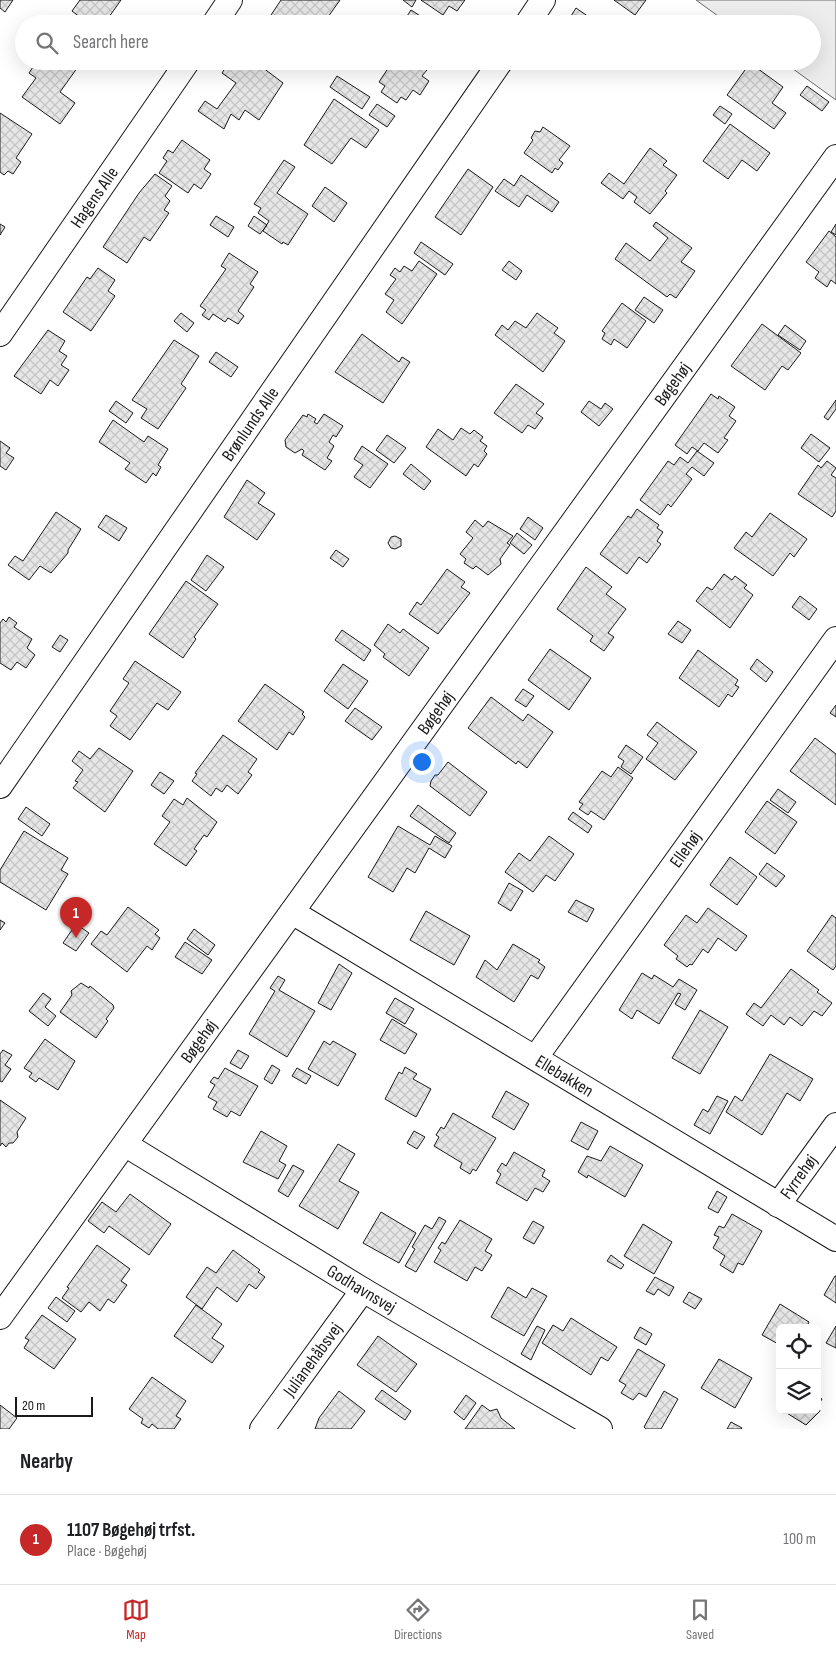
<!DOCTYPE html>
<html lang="en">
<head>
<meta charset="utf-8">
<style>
  body { margin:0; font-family:"Sofia Sans Condensed",sans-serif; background:#f2f2f2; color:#202124 }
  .controls { position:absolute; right:15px; bottom:15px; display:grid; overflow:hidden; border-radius:8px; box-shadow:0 5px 20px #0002 }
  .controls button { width:45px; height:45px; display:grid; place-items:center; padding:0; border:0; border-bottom:1px solid #e0e0e0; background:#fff; color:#202124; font:25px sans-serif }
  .scale { position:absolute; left:15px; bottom:12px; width:78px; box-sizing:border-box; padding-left:5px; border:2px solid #1a1a1a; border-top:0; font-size:14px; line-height:18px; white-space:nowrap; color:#1a1a1a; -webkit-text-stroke:4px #fff; paint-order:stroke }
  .you { position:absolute; left:421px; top:761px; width:18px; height:18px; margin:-12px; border:4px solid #fff; border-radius:50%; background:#1a73e8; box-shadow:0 0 0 8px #1a73e833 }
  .badge { display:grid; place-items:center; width:32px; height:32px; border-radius:50%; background:#c62828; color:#fff; font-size:16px; font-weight:700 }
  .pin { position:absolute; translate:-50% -41px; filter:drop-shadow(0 1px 2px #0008) }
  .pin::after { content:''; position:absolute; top:26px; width:18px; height:15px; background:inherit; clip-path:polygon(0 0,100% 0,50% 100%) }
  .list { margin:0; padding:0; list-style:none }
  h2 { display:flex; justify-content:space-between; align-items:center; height:65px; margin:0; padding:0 20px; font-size:21px }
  h2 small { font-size:16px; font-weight:400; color:#757577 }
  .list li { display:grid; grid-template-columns:32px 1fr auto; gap:15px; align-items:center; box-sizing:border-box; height:90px; padding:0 20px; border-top:1px solid #e0e0e0 }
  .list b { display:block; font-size:19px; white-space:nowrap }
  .list p { margin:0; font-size:16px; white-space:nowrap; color:#757577 }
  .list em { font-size:16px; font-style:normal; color:#757577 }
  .icon { flex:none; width:28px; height:28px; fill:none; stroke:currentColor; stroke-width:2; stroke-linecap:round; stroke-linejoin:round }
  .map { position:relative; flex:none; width:836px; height:1429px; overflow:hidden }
  .search { position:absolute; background:#fff; box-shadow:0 5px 20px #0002; left:15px; right:15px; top:15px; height:55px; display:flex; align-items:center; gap:12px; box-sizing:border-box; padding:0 18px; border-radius:28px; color:#757577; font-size:19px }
  .sheet { height:155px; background:#fff }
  nav { display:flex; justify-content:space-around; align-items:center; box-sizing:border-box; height:70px; border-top:1px solid #e0e0e0; background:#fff; font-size:14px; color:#757577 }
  nav a { display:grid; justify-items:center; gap:2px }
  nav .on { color:#c62828 }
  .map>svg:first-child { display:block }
  .built { fill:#ededed; stroke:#6a6a6a }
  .building { fill:url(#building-cross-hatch); stroke:#1a1a1a }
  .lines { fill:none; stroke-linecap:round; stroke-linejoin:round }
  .minor-casing { stroke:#1a1a1a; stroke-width:26 }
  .minor { stroke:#fff; stroke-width:24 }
  .labels { text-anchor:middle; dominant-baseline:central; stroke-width:4; stroke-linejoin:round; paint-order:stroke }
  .street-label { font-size:18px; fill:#1a1a1a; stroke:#fff }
</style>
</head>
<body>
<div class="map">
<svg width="836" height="1429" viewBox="0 0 836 1429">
  <defs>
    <pattern id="building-cross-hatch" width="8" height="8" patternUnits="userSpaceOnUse" patternTransform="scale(1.25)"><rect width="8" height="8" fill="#e6e6e6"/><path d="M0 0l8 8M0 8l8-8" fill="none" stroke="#c5c5c5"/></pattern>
  </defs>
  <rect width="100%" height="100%" fill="#fff"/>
  <path class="built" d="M696,0H836V100L782,61H812V24H729Z"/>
  <path class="building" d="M0,0H13L5,12L0,8Z
    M80,0H121L104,24H89L72,11Z
    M281,0H340L323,24H265Z
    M403,0H416L412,7Z
    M421,0H465L457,11L449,6L443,15Z
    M614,0H646L635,15Z
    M576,8L599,24H566Z
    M411,10L422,17L417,24H402Z
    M633,17L643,24H629Z
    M37,61H76L80,64L60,92L75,103L60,124L22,97L36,78L29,73Z
    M230,61H254L283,83L259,120L245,110L239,120L231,114L224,129L198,111L205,101L217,109L236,83L222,73Z
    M393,61H425L431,65L422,76L429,81L420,95L413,90L406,100L401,97L397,103L381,92L385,86L379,82Z
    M750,63L783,87L772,103L786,113L774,129L727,95Z
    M337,76L370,97L362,109L330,87Z
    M807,86L829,102L822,111L800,95Z
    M334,99L379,130L366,148L351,138L332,164L304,145Z
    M377,104L395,116L387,127L369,115Z
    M720,106L732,114L725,124L713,115Z
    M0,113L32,134L16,158L21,162L13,174L8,171L4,175L0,172Z
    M730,124L770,153L757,171L742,160L728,179L703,161Z
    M543,127L570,146L559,160L563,163L558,170L555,168L552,173L524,153L533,140L531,138L535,131L540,132Z
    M182,140L210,160L204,169L211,174L201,189L194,184L188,193L159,173L167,161L163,158L168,150L173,153Z
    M650,148L667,161L663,165L677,175L665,191L667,193L650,214L634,202L637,197L629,191L623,199L601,183L609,173L624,184Z
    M284,160L295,167L277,193L308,214L288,245L283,242L282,244L263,231L269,221L258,213L261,208L254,204Z
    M468,169L493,187L461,235L435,217Z
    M155,174L172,186L165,196L170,201L164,210L169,213L150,241L144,237L127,263L103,247L139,193Z
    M521,175L559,202L552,212L527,195L519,207L495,191L504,179L514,186Z
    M325,187L347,203L334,222L312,206Z
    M216,216L234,227L228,237L210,225Z
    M254,216L267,225L260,234L248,226Z
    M656,222L692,248L681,262L695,271L676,298L670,294L667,297L615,259L626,243L650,261L668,238L653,226Z
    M0,224L5,227L0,235Z
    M836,224V235L831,232Z
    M829,231L836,237V284L831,280L827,287L815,278L819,272L806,262Z
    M421,242L453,264L445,275L414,253Z
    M229,253L258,272L250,284L254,287L238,311L244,316L238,324L228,318L225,322L213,314L209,320L202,315L206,310L200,306L226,269L221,266Z
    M419,261L437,274L402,324L386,312L394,300L385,294L396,279L390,275L395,268L400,272L404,266L412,271Z
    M509,261L522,271L516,280L502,270Z
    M98,268L115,280L108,291L115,296L91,331L63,312L87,277L90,279Z
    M644,297L663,310L654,323L635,310Z
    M622,303L646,321L627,348L614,339L611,345L602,339L605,333L602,331Z
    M181,313L194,323L187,332L174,321Z
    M537,313L558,328L554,333L565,341L543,372L495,335L502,325L508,330L515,321L526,328Z
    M762,324L801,353L788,370L782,366L765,390L731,366Z
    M785,325L806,341L800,350L778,335Z
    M48,330L65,341L59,351L67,356L61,365L69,370L58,386L50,380L41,394L14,376Z
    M362,334L399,362L402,357L410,362L383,403L335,372Z
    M174,340L199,356L181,384L186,388L158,429L141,418L147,409L132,400Z
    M216,352L238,367L231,377L209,362Z
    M516,384L544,404L536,413L543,418L535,429L528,425L522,433L494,413Z
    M711,394L718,399L719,396L735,407L729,416L736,421L724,438L728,440L718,453L704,443L698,451L692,447L687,454L675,445Z
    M836,400V409L828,420L824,417Z
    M116,401L133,413L126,423L109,411Z
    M589,401L601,409L605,403L613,409L599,426L581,412Z
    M308,414L316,419L314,422L317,424L324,414L343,426L336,437L333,435L329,442L334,446L327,458L332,461L325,470L302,455L304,451L302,449L295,453L286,447L285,440L303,415L307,417Z
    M113,420L144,442L148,436L168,449L158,465L161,467L156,476L153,473L146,483L125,469L130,463L99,442Z
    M461,428L470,434L474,430L483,437L480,441L487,446L484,451L487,454L478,467L474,464L466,476L426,447L438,429L453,440Z
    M811,434L830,448L819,462L801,448Z
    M387,435L406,448L394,463L376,450Z
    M0,441L10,448L6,453L14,458L6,470L0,466Z
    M362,446L388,464L370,488L354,477L363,465L354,459Z
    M697,451L714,463L704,476L692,467L686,474L692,479L671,507L668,504L660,515L640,500L668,461L674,465L680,457L688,463Z
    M827,461L836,468L831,475L836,478V511L832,517L798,494L818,465L821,468Z
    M411,464L431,481L424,490L403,474Z
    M247,480L265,493L258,503L275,514L257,540L224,517Z
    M637,509L659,525L657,528L663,532L657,541L661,544L647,563L639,557L627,574L600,554L628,516L631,518Z
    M56,512L81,529L68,550V553L51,573L40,566L29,580L8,565L15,556L23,561Z
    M770,513L807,539L794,557L790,553L773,576L734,548L746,532L752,537Z
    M106,515L127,528L119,541L98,527Z
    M528,517L543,528L535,540L520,529Z
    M475,520L483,527L488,521L513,536L507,543L510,545L500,559L501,564L488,575L476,566L473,569L464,563L466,559L460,554L473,538L466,532Z
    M517,533L532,545L524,554L510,543Z
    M395,536L401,539V546L395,549L391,548L388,543L391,537Z
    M336,550L349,559L343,567L330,558Z
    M207,555L224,567L206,591L191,580Z
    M586,567L612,587L606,594L626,609L608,633L614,637L604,651L590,641L593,636L557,609Z
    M447,569L465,582L461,587L470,593L438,634L409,614L417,602L421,605Z
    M724,574L732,580L735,576L747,585L744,588L753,595L730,628L696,601L707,587L712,590Z
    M186,581L218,604L194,637L196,639L183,658L149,634Z
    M800,596L817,609L809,620L792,607Z
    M9,617L17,623L14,627L32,639L27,648L35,655L26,668L17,662L11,670L0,663V623L3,619L6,622Z
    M678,621L691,630L682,643L668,634Z
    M388,624L400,633L403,629L429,648L409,676L383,657L385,654L374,645Z
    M342,630L371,650L364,661L335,640Z
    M60,635L68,640L60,652L52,647Z
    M550,649L591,678L569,710L528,680Z
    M698,650L738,680L735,685L739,687L732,697L728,694L719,707L679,678Z
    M757,659L773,672L766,682L750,669Z
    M135,661L181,692L168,710L157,703L130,740L110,726L117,716L110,711L129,683L123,679Z
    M343,664L368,681L348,709L324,691Z
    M265,684L304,712L302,714L305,717L293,735L289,732L277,750L238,721Z
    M523,689L534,696L526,707L515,700Z
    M491,697L523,721L528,714L553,732L527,768L518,761L516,764L468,728Z
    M836,705V717L830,713Z
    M355,708L382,727L372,740L345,721Z
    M657,722L697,752L675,780L646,759L658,743L647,735Z
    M223,735L257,759L248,772L252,775L238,794L227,785L222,792L216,788L211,796L192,781L197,774L195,773Z
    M815,738L836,754V805L790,771Z
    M626,745L643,757L631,774L621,767L624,761L618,757Z
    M99,748L133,771L105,812L73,788L78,782L75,781L83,770L72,761L79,751L90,759Z
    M448,762L487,792L470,816L430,786L431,781L435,775H438Z
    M618,767L633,778L604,820L591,811L588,815L579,809L583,804L579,802L602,771L611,777Z
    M160,772L174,781L164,794L151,785Z
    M778,789L796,802L788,813L770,800Z
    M187,798L217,822L207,837L204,835L194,849L197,851L186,866L154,844L170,822L162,816L174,799L183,805Z
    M767,801L797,822L775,854L745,832Z
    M418,805L456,833L449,843L410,816Z
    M26,807L50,824L42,836L18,819Z
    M573,812L592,826L588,833L568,819Z
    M398,826L430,845L435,836L452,846L445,858L429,848L415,873L407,868L393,892L368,877Z
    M24,831L68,858L61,870L68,874L46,910L0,882V870Z
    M549,836L574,854L555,881L546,875L533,892L505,872L519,853L530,861Z
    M730,857L757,877L737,905L710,885Z
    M767,863L785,876L776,887L759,874Z
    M509,883L523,891L511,911L498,903Z
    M576,900L594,909L587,922L568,912Z
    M128,907L159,930L155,934L160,938L152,950L147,946L127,972L91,944L101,931L107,935Z
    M708,908L747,936L736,951L718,938L708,953L703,949L692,965L690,964L687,967L676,959L678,956L664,945L686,915L697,923Z
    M426,911L470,936L454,965L410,940Z
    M832,915L836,918V966L833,970L807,951Z
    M0,920L5,923L0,930Z
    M76,924L89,933L76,951L63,943Z
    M194,929L215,945L208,955L187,939Z
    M185,942L212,960L202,974L175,957Z
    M513,944L540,960L538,962L545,967L538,979L531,975L514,1002L476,977L485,960L497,970Z
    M339,964L352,973L331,1010L318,1003Z
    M791,969L819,990L817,992L832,1003L822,1016L814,1011L802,1026L790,1017L784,1025L771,1015L763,1026L746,1014L754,1003L761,1008Z
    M642,973L652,979L654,975L673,987L679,979L697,990L685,1010L675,1004L681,994L678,993L659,1024L637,1010L632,1019L619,1010Z
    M278,976L285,980L279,990L315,1011L287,1057L249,1034L275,991L270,988Z
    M81,983L89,988L90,986L113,1005L114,1008L106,1019L108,1021L96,1038L60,1012L72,995L71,991Z
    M43,993L51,999L45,1007L56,1016L48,1026L29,1011Z
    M395,998L414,1009L405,1024L386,1013Z
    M700,1010L728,1027L700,1074L672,1058Z
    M392,1019L417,1034L405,1054L380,1040Z
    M45,1039L75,1061L58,1090L39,1078L36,1082L29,1077L32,1073L24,1068Z
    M324,1041L330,1045L333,1041L356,1054L338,1086L308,1069Z
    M3,1050L12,1055L5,1065L11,1069L2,1082L0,1081V1054Z
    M238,1050L249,1056L241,1069L230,1063Z
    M770,1054L813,1079L800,1101L787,1093L762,1135L726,1112L735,1096L742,1101Z
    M272,1065L280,1070L272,1084L264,1079Z
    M405,1067L417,1074L413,1079L431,1089L416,1117L385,1099L399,1072L402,1074Z
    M225,1068L258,1086L240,1116L231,1111L227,1117L213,1109L217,1102L208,1097L215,1085L210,1082L214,1077L218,1079Z
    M297,1068L311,1076L306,1084L292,1076Z
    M506,1091L529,1104L514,1130L492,1117Z
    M717,1096L728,1101L710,1134L694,1125L703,1109L708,1112Z
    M0,1100L26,1118L17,1132L18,1137L13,1143H9L6,1147L2,1143L0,1146Z
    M453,1113L496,1138L476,1171L473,1169L470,1174L460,1168L462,1163L434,1146L439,1137L436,1135L441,1127L444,1129Z
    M581,1122L598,1131L588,1150L571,1141Z
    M261,1131L287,1146L279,1161L286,1165L278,1179L243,1162Z
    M414,1131L425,1137L417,1149L407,1143Z
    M338,1144L355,1154L339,1181L359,1192L338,1229L299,1206Z
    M610,1146L643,1165L625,1197L588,1175L587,1178L578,1172L587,1156L601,1161Z
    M514,1152L545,1170L542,1176L550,1181L543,1192L535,1188L527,1201L496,1183L501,1174L497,1171L502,1163L506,1166Z
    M293,1165L304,1171L288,1197L278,1191Z
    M717,1191L727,1197L718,1213L708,1208Z
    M130,1194L171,1224L149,1255L109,1226L104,1233L88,1221L102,1202L116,1212Z
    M381,1212L416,1233L399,1263L363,1243Z
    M732,1214L762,1231L743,1265L738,1263L733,1273L720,1265L725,1256L713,1248L719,1237L714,1235L719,1226L724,1228Z
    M439,1217L446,1221L416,1272L405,1266L415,1249L412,1247L425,1225L432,1229Z
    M460,1220L492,1239L485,1251L492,1255L482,1271L475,1267L467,1281L434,1262L441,1250L438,1248L442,1242L445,1244Z
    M533,1221L544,1227L534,1244L523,1238Z
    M643,1224L672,1242L654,1274L624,1256Z
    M97,1245L130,1269L121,1281L127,1285L114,1303L108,1299L100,1311L89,1302L81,1312L62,1298L69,1288L67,1287Z
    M233,1250L260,1270L258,1272L265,1277L256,1289L249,1284L237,1302L217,1287L202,1309L186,1297L207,1267L216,1273Z
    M611,1255L624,1265L621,1269L607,1261Z
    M835,1276H836V1303L824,1295Z
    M655,1277L674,1287L669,1296L658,1289L654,1295L646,1291Z
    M508,1287L526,1298L532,1288L547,1296L524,1336L491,1317Z
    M689,1292L702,1299L695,1309L683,1302Z
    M56,1297L75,1311L67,1322L48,1308Z
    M780,1304L809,1322L806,1328H780V1345L762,1335Z
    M196,1305L222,1324L212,1338L224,1346L212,1363L174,1336Z
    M42,1315L76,1339L54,1369L24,1348L29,1340L25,1338Z
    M571,1318L617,1347L608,1361L601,1357L591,1375L542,1343L553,1325L563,1331Z
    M537,1326L545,1330L531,1360L521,1354Z
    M836,1326V1348L826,1343Z
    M640,1327L652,1334L646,1345L634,1338Z
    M378,1336L417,1364L396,1392L357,1365Z
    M638,1349L665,1365L646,1397L639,1393L633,1400L621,1393L626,1385L619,1381Z
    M719,1359L752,1378L735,1408L701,1388Z
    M152,1377L186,1401L176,1416L181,1419L174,1429H158L152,1424L149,1428L141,1423L143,1419L129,1409Z
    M382,1390L411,1411L405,1420L375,1399Z
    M339,1391L365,1411L351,1429H315L319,1418Z
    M664,1391L678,1399L661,1429H646L644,1427Z
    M466,1395L476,1403L464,1420L454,1412Z
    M817,1396L822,1399L818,1405L820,1411L806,1425L782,1410H817Z
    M0,1405L17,1418L9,1429H0Z
    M482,1405L490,1411L497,1409L501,1418L515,1429H465Z
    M731,1422L742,1428L741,1429H727Z"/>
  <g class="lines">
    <defs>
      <g id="minor">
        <path d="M214,24L230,0"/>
        <path d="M527,24L543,0"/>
        <path id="s1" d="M0,334L188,61"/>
        <path id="s2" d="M0,786L501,61"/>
        <path id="s3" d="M292,912L836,1239"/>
        <path id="s4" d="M536,1057L836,639"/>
        <path id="s5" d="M126,1145L363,1290L600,1429"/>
        <path id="s6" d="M778,1205L836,1125"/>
        <path id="s7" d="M0,1317L836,157"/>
        <path id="s8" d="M262,1429L363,1290"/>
      </g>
    </defs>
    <use href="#minor" class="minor-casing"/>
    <use href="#minor" class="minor"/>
  </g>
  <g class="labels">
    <g class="street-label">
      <text stroke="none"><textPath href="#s1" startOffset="166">Hagens Alle</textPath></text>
      <text stroke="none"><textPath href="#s7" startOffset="1150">Bøgehøj</textPath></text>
      <text stroke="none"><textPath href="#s2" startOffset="440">Brønlunds Alle</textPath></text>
      <text stroke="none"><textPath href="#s7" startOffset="745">Bøgehøj</textPath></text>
      <text stroke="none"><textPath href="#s4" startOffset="256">Ellehøj</textPath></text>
      <text stroke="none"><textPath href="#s7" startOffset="340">Bøgehøj</textPath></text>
      <text stroke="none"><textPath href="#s3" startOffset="318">Ellebakken</textPath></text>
      <text stroke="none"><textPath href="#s6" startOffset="35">Fyrrehøj</textPath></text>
      <text stroke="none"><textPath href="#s5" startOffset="276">Godhavnsvej</textPath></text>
      <text stroke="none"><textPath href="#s8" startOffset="86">Julianehåbsvej</textPath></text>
    </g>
  </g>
</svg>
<div class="controls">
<button><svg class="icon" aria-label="locate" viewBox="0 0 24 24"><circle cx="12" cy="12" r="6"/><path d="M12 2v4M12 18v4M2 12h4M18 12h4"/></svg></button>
<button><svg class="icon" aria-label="layers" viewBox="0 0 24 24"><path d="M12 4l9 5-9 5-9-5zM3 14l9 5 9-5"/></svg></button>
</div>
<div class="scale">20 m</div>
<div class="you"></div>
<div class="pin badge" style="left:76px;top:938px">1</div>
<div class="search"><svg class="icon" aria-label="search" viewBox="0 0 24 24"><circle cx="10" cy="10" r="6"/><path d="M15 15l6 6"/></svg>Search here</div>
</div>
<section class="sheet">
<h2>Nearby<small></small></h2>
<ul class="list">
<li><span class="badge">1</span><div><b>1107 Bøgehøj trfst.</b><p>Place · Bøgehøj</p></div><em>100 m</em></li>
</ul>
</section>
<nav>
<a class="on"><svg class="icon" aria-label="map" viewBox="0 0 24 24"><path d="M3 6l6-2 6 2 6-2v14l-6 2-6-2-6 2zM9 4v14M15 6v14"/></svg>Map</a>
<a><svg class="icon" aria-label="directions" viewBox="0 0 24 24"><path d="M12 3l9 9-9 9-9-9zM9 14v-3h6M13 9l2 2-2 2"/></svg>Directions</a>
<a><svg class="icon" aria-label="saved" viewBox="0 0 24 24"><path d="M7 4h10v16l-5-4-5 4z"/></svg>Saved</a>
</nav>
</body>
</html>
